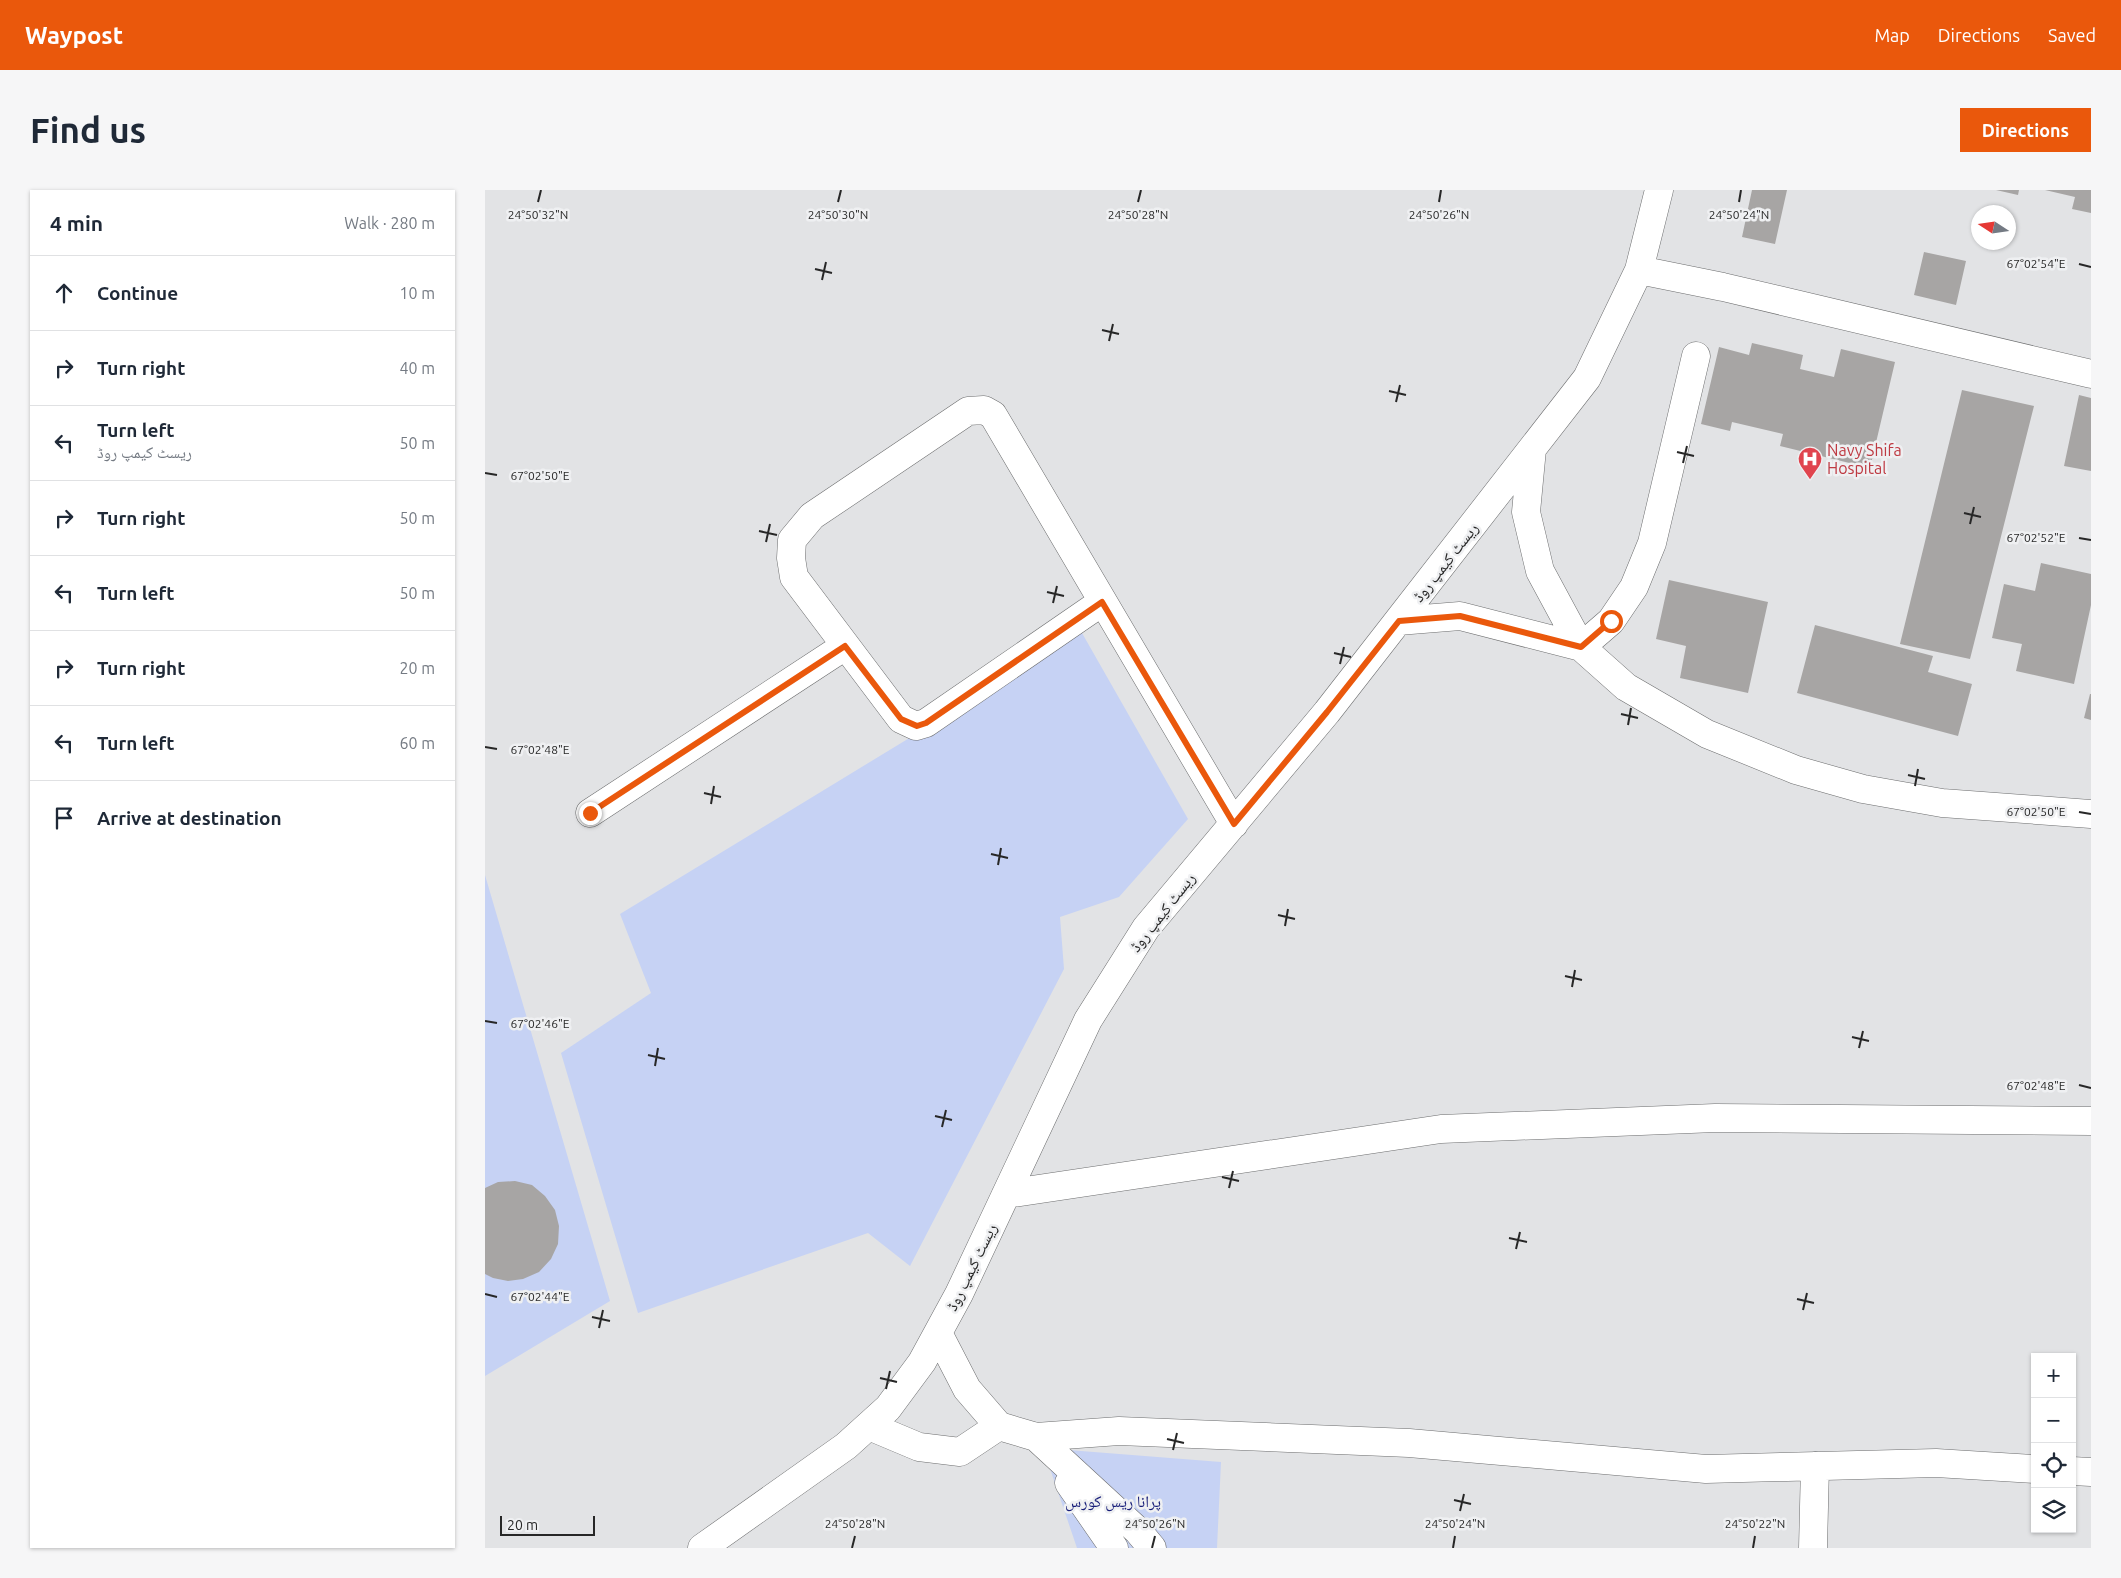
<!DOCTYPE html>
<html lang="en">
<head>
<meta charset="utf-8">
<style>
  body { margin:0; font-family:Ubuntu,"Noto Naskh Arabic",sans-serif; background:#f6f6f7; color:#1f2937 }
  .controls { position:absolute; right:15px; bottom:15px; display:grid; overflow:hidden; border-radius:0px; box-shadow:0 1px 4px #0004 }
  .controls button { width:45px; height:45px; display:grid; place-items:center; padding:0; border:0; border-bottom:1px solid #e0e1e3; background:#fff; color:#1f2937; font:25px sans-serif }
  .compass { position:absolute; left:1486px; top:15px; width:45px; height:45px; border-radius:50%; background:#fff; box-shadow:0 1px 4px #0004; rotate:282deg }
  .scale { position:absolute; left:15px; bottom:12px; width:95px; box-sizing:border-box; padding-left:5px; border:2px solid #272727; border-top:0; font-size:14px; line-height:18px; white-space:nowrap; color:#272727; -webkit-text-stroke:4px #eff0f2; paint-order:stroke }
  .stop { position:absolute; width:15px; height:15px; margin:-11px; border:4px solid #ea580c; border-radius:50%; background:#fff }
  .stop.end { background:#ea580c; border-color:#fff; box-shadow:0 1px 5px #0008 }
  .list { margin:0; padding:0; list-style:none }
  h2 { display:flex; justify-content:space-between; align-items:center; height:65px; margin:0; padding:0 20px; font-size:21px }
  h2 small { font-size:16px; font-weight:400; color:#747a83 }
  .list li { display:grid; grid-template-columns:32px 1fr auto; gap:15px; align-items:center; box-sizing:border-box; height:75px; padding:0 20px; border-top:1px solid #e0e1e3 }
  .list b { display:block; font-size:19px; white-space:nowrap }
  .list p { margin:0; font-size:16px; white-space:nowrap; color:#747a83 }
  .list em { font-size:16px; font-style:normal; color:#747a83 }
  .icon { flex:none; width:28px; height:28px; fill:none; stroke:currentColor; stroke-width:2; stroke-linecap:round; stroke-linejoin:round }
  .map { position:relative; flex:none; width:1606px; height:1358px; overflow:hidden; border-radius:0px }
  header { display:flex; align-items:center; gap:30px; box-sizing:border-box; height:70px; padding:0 25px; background:#ea580c; color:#fff }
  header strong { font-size:24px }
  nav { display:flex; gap:28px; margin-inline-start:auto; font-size:18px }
  .intro { display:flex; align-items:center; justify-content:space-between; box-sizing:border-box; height:120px; padding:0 30px }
  h1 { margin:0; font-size:35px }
  .button { padding:12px 22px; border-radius:0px; background:#ea580c; color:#fff; font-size:18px; font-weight:700 }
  main { display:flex; gap:30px; padding:0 30px }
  aside { flex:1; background:#fff; border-radius:0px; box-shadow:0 1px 4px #0004 }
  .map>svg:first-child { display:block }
  .green { fill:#c6d2f4 }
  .building { fill:#a7a5a4 }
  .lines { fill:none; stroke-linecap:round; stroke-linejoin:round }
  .minor-casing { stroke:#6c6d6e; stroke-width:29 }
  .minor { stroke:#fff; stroke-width:28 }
  .route { stroke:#ea580c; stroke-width:6 }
  .ticks { fill:none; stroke:#272727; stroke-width:2 }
  .labels { text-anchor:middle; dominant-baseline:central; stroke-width:5; stroke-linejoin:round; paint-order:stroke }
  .health-label { font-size:16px; fill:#be3a42; stroke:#eff0f2; text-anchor:start }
  .street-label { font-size:16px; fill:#272727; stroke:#eff0f2 }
  .park-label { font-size:16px; fill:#181e79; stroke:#eff0f2 }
  .ticks-label { font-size:12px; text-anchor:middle; fill:#272727; stroke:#eff0f2; stroke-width:5; stroke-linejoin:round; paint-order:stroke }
</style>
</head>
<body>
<header>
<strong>Waypost</strong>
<nav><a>Map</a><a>Directions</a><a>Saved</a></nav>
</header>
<div class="intro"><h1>Find us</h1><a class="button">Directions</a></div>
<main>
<aside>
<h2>4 min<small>Walk · 280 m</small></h2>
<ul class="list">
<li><svg class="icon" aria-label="ahead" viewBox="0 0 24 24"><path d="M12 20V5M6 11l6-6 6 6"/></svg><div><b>Continue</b></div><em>10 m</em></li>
<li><svg class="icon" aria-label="right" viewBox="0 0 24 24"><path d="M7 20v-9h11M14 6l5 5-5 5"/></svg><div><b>Turn right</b></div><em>40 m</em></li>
<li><svg class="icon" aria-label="left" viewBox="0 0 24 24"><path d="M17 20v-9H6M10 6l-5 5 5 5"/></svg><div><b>Turn left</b><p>ریسٹ کیمپ روڈ</p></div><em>50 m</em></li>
<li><svg class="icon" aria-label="right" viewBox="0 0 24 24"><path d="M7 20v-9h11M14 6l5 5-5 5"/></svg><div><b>Turn right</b></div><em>50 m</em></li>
<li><svg class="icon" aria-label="left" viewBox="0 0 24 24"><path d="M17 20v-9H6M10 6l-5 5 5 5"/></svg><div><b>Turn left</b></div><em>50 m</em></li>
<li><svg class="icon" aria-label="right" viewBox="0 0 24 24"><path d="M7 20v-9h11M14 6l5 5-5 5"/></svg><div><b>Turn right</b></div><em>20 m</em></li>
<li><svg class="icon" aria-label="left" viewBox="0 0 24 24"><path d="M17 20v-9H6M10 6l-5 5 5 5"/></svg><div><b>Turn left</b></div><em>60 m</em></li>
<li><svg class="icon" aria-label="arrive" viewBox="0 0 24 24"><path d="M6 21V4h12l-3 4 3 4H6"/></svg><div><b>Arrive at destination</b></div></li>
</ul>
</aside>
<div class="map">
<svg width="1606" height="1358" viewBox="0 0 1606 1358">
  <rect width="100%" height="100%" fill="#e2e3e5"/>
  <path class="green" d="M597,443L703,629L634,707L575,727L579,779L425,1076L383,1043L153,1123L76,863L166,803L135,724Z
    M0,685L125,1111L0,1186Z
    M558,1258L736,1272L732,1358H592Z"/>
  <path class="building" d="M1267,0H1302L1290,54L1257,47Z
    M1511,0H1534L1533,5Z
    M1560,0H1606V23L1587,19L1590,7Z
    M1439,62L1481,71L1471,115L1429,105Z
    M1267,153L1318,165L1315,179L1349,187L1356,159L1410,172L1385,278L1295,256L1298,244L1247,232L1245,241L1216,234L1234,157L1264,165Z
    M1477,200L1549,216L1485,469L1415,454Z
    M1594,205L1606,208V281L1579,276Z
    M1556,373L1606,384V415L1589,494L1531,481L1537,454L1507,448L1519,394L1550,401Z
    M1184,390L1283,412L1263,503L1195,488L1201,456L1171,449Z
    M1330,435L1448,466L1443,482L1487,494L1473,546L1312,503Z
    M1605,504H1606V530L1599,528Z
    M30,991L47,995L60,1006L70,1020L74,1036L73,1054L66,1069L54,1082L38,1089L23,1091L8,1088L0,1084V998L13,992Z"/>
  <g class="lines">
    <defs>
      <path id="minor" d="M1154,80L1238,97L1606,184
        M1047,259L1041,322L1055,381L1096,457L1141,497L1222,544L1311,580L1378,599L1457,613L1606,624
        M617,412L441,533L431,536L416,529L309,387L306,368L307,350L327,326L483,221L499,220L508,225L749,634
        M913,431L975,426L1096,457L1126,431L1149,397L1167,353L1211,166
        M105,623L360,456
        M521,1004L956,939L1230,928L1606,931
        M453,1143L482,1199L514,1236L551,1247L653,1341L667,1358
        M384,1236L434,1257L475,1262L514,1236
        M551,1247L634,1241L924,1253L1221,1279L1451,1273L1550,1279
        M1587,1281L1606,1282
        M584,1293L629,1358
        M217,1358L361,1256L403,1218L437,1172L474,1104L603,830L661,738L842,522L1102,188L1154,80L1174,0
        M1328,1358L1330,1276"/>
    </defs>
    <use href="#minor" class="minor-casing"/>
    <use href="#minor" class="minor"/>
  </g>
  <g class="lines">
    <path class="route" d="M105,623L360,456L416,529L432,536L441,533L617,412L749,634L842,522L914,431L975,426L1096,457L1126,431"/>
  </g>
  <path class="ticks" d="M53,12L56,0M353,12L356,0M653,12L656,0M954,12L956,0M1254,12L1256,0M1594,74L1606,77M330,79L347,83M337,90L341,72M617,140L634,144M624,151L628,134M904,201L921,205M911,212L915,195M1192,262L1209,266M1198,273L1202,256M0,283L12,285M1479,323L1496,327M1485,334L1489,317M274,341L292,345M1594,348L1606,350M281,352L285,334M562,402L579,406M568,413L572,396M849,463L866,467M855,474L859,457M1136,524L1153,528M1143,535L1146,518M0,557L12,559M1423,585L1440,589M1430,596L1433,579M219,603L236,607M226,614L229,596M1594,622L1606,624M506,664L523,668M513,675L516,658M793,725L810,729M800,736L803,719M1080,786L1097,790M1087,797L1090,780M0,831L12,833M1367,847L1384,851M1374,858L1378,841M163,865L180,869M170,876L173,858M1594,895L1606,898M450,926L467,930M457,937L461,920M737,987L754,991M744,998L748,981M1024,1048L1042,1052M1031,1059L1035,1042M0,1104L12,1107M1312,1109L1329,1113M1318,1120L1322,1103M107,1127L125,1131M114,1138L118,1120M395,1188L412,1192M401,1199L405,1181M682,1249L699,1253M688,1260L692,1243M969,1310L986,1314M975,1321L979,1304M367,1358L370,1346M667,1358L670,1346M968,1358L970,1346M1268,1358L1270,1346"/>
  <defs>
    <symbol id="hospital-pin" viewBox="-11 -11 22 30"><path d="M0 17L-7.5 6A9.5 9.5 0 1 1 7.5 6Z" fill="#e0444e" stroke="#eff0f2"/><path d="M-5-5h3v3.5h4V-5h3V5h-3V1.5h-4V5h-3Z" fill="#fff"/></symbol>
  </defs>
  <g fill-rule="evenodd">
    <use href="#hospital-pin" x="1311" y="255" width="28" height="38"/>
  </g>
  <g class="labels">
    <g class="health-label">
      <text x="1342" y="260">Navy Shifa<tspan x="1342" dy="18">Hospital</tspan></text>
    </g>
    <g class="street-label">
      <text transform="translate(960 372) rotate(-52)">ریسٹ کیمپ روڈ</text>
      <text transform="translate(677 722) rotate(-52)">ریسٹ کیمپ روڈ</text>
      <text transform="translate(486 1077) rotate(-64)">ریسٹ کیمپ روڈ</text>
    </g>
    <g class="park-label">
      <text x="628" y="1311">پرانا ریس کورس</text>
    </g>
  </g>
  <g class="ticks-label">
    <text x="53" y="29">24°50'32"N</text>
    <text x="353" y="29">24°50'30"N</text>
    <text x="653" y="29">24°50'28"N</text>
    <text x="954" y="29">24°50'26"N</text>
    <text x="1254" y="29">24°50'24"N</text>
    <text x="1551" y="78">67°02'54"E</text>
    <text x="55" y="290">67°02'50"E</text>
    <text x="1551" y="352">67°02'52"E</text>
    <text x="55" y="564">67°02'48"E</text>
    <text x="1551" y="626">67°02'50"E</text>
    <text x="55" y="838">67°02'46"E</text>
    <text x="1551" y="900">67°02'48"E</text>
    <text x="55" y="1111">67°02'44"E</text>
    <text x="370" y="1338">24°50'28"N</text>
    <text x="670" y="1338">24°50'26"N</text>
    <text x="970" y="1338">24°50'24"N</text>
    <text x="1270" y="1338">24°50'22"N</text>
  </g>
</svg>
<div class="controls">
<button>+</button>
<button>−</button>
<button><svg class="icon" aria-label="locate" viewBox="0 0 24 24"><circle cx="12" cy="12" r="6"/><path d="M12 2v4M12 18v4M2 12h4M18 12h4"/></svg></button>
<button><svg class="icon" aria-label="layers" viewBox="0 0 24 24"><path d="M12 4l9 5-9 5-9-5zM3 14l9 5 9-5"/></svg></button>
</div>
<svg class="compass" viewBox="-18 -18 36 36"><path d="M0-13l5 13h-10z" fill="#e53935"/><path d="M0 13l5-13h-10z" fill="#747a83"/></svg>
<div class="scale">20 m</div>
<div class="stop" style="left:1126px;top:431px"></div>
<div class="stop end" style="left:105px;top:623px"></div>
</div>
</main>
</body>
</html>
